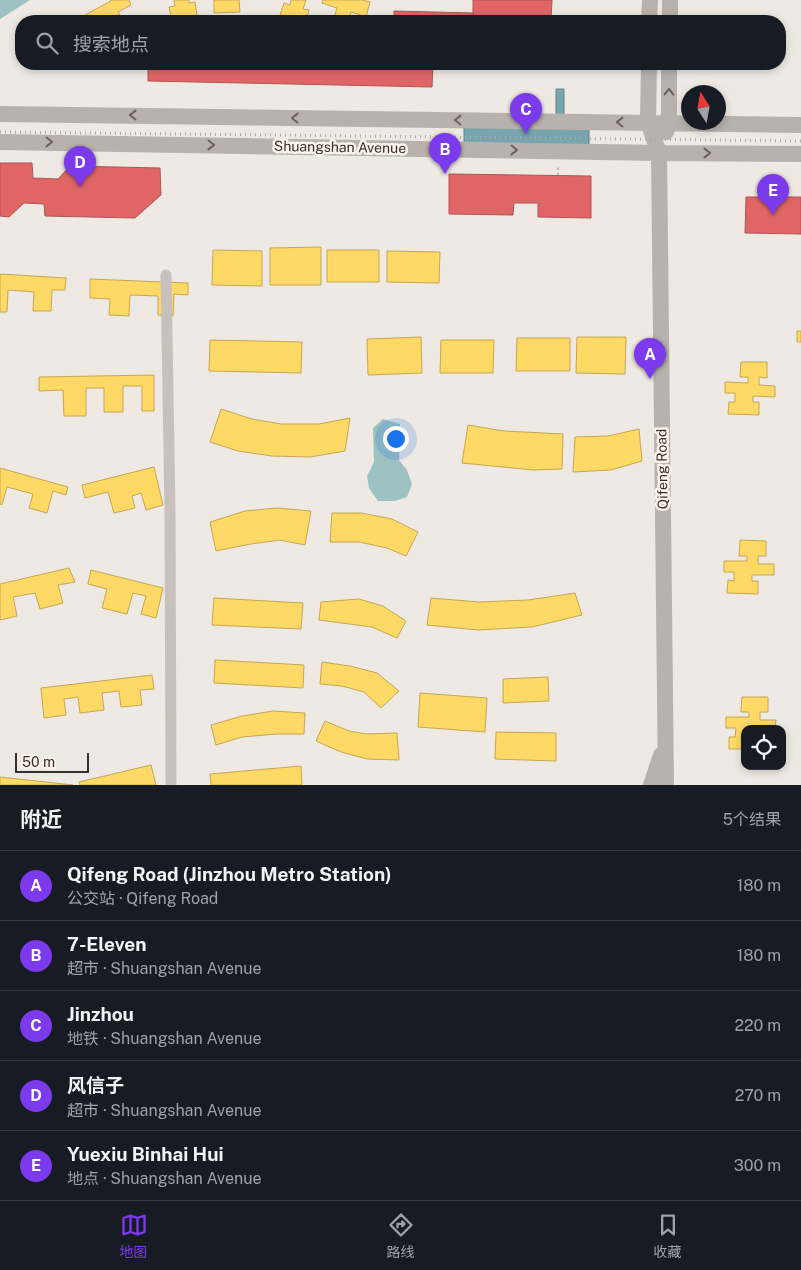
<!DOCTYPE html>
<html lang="zh">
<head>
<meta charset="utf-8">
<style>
  body { margin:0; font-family:"Public Sans","Noto Sans SC",sans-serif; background:#20242c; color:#f1f3f6 }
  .controls { position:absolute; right:15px; bottom:15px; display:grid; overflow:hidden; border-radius:10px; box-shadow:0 2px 8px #0003 }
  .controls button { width:45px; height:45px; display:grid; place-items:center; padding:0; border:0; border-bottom:1px solid #363941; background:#171b24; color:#f1f3f6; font:25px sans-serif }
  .compass { position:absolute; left:681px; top:85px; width:45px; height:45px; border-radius:50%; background:#171b24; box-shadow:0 2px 8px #0003; rotate:349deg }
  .scale { position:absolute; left:15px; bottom:12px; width:74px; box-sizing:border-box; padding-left:5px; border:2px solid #392e29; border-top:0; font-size:14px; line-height:18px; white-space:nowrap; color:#392e29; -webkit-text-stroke:4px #fbf3eb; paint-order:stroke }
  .you { position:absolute; left:395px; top:438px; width:18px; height:18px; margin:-12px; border:4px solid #fff; border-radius:50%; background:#1a73e8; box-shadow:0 0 0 8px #1a73e833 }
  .badge { display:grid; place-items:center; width:32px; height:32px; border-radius:50%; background:#7c3aed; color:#fff; font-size:16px; font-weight:700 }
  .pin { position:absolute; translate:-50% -41px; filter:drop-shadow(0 1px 2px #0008) }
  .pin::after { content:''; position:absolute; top:26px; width:18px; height:15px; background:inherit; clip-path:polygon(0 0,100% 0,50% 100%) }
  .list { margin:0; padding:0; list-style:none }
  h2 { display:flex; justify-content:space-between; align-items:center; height:65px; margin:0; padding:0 20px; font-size:21px }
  h2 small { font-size:16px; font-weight:400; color:#9ea1a6 }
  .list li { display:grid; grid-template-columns:32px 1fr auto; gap:15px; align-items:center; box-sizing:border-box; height:70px; padding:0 20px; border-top:1px solid #363941 }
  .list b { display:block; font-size:19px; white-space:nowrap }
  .list p { margin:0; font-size:16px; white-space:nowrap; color:#9ea1a6 }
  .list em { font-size:16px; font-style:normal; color:#9ea1a6 }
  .icon { flex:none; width:28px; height:28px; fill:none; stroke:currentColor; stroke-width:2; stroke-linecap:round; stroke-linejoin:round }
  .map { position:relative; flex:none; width:801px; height:785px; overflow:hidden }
  .search { position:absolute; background:#171b24; box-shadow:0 2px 8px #0003; left:15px; right:15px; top:15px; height:55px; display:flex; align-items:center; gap:12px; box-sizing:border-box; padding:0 18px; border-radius:20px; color:#9ea1a6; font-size:19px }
  .sheet { height:415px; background:#171b24 }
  nav { display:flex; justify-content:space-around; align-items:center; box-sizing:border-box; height:70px; border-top:1px solid #363941; background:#171b24; font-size:14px; color:#9ea1a6 }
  nav a { display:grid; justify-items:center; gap:2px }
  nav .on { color:#7c3aed }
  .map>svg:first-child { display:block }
  .water { fill:#9ec2c1 }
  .homes { fill:#ffd966; stroke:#c4a654 }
  .shops { fill:#e06666; stroke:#ae5554 }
  .public { fill:#76a5af; stroke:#648187 }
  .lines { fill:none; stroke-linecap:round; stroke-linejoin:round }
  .path { stroke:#c0b9b4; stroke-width:2; stroke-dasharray:2.5 2.5; stroke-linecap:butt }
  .street { stroke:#c8c1bb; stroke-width:11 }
  .secondary { stroke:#b8b1ac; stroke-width:16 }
  .rail { stroke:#afaaa6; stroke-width:3; stroke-dasharray:1 4; stroke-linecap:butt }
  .oneway { stroke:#6c625d }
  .labels { text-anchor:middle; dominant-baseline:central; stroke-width:5; stroke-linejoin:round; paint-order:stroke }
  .street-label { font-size:14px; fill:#392e29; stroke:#fbf3eb }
</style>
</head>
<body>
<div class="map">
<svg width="801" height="785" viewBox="0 0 801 785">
  <rect width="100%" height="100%" fill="#eee9e3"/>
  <path class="water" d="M0,0H30L0,19Z
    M383,419L400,424L399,460L407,470L412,484L407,497L395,501H378L369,488L367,476L374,462L373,428Z"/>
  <path class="homes" d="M110,0H129L131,5L118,12L123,21H107L105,18L99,21H88L85,15L111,1Z
    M174,0H189V3L195,2L197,15L172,20L169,7L175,6Z
    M214,0H239L240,12L214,13Z
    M291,0H306L303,9L309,10L306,21H300L280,15L284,3L290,5Z
    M323,0H363L370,2L366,17L351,12L348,21H327L329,16L334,18L337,8L322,3Z
    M85,15L88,21H75Z
    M321,247V285H270V248Z
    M213,250L262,251V286L212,285Z
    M327,250H379V282H327Z
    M387,251L440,252L439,283L387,282Z
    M0,274L66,278L65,290H52L51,311H33L34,292L8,290L7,312H0Z
    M90,279L188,283V295L174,294L173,316L158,315V296L130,295L129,316L109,315L110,299L90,298Z
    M797,331H801V342H797Z
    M421,337L422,373L368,375L367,339Z
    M577,337H626L625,374L576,373Z
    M517,338H570V371H516Z
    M210,340L302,342L301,373L209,371Z
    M441,340H494L493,373H440Z
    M741,362H767V378L759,377V385L775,386V397L753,396V402H759V415L728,414L729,402H735V393H725V382L748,383V377H740Z
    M154,375V411H142V386H123V412H104V388H86V416H64L63,390L39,391V377Z
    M221,409L252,419L281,424H319L350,418L345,451L310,457L272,456L238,451L210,442Z
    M468,425L504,431L563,434L562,469L533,470L462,463Z
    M639,429L642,461L611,470L573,472L575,437L608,436Z
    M154,467L163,505L146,510L141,493L132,496L135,508L114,513L108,492L85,498L82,485Z
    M0,468L68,487L66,495L53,491L47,513L29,508L33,494L7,487L2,505L0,504Z
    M277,508L311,511L305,545L280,540L251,544L216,551L210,522L245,511Z
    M332,513H361L392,519L418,532L406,556L387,548L359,542H330Z
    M740,540L766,541V556H758V564H774V575H752V581H758V594L727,593L728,580L734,581V572H724V561H747V556H739Z
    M69,568L75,582L58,585L63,603L40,609L35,593L13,597L17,616L0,620V584Z
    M91,570L163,588L156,618L141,614L146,596L133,593L127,614L102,608L107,589L88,584Z
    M575,593L582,615L532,627L478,630L427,625L431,598L479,602L528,600Z
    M214,598L303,603L301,629L212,625Z
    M359,599L383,606L406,621L397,638L372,627L319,620L321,602Z
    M215,660L304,665L303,688L214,683Z
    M322,662L350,666L377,673L399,691L381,708L364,692L342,686L320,684Z
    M152,675L154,689L140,690L142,705L121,707L119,691L102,693L104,710L80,713L78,697L64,699L66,715L44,718L41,688Z
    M548,677L549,701L503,703V679Z
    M420,693L487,698L485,732L418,727Z
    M742,697H768V712H760V720H776L775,729H745V749H729V737H735L736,728H726V717H749V712H741Z
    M273,711L305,713L304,734H277L242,737L216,745L211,725L242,716Z
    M325,721L349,731L366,734L397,733L399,760L367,759L341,752L316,741Z
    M496,732L556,733V761L495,759Z
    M151,765L156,785H80L79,782Z
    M301,766L302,785H211L210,774Z
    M0,777L73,785H0Z"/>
  <path class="shops" d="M473,0H552L551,21H473Z
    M394,11L473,13V21H394Z
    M148,64H291L405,66V64H433L432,87L148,81Z
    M0,163H32L33,178L58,179L70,166L160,168L161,195L135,218L45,216L44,204L24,203L9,217L0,216Z
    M449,174L591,176V218L538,217V203H514L513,215L449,214Z
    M746,197H801V234L745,233Z"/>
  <path class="public" d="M556,89H564V121H589V149L464,147V119L556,121Z"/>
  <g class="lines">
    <path class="path" d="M558,175V165"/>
    <path class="street" d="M166,275L170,511L171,785"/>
    <path class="secondary" d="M649,21L650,0
      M670,21V0
      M649,64L648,122L659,153L666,785
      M0,114L801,125
      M666,132L669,123V64
      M0,142L659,153L801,154
      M651,785L661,755"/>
    <path class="rail" d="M0,132L801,141"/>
  </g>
  <defs><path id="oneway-chevron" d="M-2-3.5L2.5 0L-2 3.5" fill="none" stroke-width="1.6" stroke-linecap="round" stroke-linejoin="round" transform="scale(1.25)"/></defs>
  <g class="oneway">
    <use href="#oneway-chevron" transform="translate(669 92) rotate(-89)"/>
    <use href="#oneway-chevron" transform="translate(133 115) rotate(-179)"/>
    <use href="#oneway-chevron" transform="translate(295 118) rotate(-179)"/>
    <use href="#oneway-chevron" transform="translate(458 120) rotate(-179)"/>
    <use href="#oneway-chevron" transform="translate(620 122) rotate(-179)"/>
    <use href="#oneway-chevron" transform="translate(49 142) rotate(1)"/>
    <use href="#oneway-chevron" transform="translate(211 145) rotate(1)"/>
    <use href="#oneway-chevron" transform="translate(514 150) rotate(1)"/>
    <use href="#oneway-chevron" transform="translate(707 153)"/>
  </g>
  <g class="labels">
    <g class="street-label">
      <text transform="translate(340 147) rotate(1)">Shuangshan Avenue</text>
      <text transform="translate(662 469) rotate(-91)">Qifeng Road</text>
    </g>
  </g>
</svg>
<div class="controls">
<button><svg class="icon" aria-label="locate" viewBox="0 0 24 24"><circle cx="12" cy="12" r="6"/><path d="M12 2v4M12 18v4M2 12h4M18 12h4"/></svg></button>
</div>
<svg class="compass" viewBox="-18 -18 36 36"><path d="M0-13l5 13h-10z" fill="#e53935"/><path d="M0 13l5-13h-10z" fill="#9ea1a6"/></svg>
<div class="scale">50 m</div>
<div class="you"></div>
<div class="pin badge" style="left:650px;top:379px">A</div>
<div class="pin badge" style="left:445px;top:174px">B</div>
<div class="pin badge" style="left:526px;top:134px">C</div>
<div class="pin badge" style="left:80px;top:187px">D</div>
<div class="pin badge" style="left:773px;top:215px">E</div>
<div class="search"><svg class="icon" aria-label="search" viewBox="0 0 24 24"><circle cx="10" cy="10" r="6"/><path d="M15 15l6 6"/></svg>搜索地点</div>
</div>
<section class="sheet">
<h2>附近<small>5个结果</small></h2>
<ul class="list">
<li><span class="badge">A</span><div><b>Qifeng Road (Jinzhou Metro Station)</b><p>公交站 · Qifeng Road</p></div><em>180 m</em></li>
<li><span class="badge">B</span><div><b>7-Eleven</b><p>超市 · Shuangshan Avenue</p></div><em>180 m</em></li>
<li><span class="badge">C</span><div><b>Jinzhou</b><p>地铁 · Shuangshan Avenue</p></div><em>220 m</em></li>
<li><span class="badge">D</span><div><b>风信子</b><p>超市 · Shuangshan Avenue</p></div><em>270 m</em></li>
<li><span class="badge">E</span><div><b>Yuexiu Binhai Hui</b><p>地点 · Shuangshan Avenue</p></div><em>300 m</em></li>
</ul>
</section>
<nav>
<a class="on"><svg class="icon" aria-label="map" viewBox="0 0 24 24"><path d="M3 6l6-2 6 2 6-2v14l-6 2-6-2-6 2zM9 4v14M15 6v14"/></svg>地图</a>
<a><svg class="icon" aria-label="directions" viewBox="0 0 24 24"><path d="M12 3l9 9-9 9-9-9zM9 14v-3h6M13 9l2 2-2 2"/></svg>路线</a>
<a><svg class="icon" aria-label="saved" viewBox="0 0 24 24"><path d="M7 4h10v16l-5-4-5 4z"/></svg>收藏</a>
</nav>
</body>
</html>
